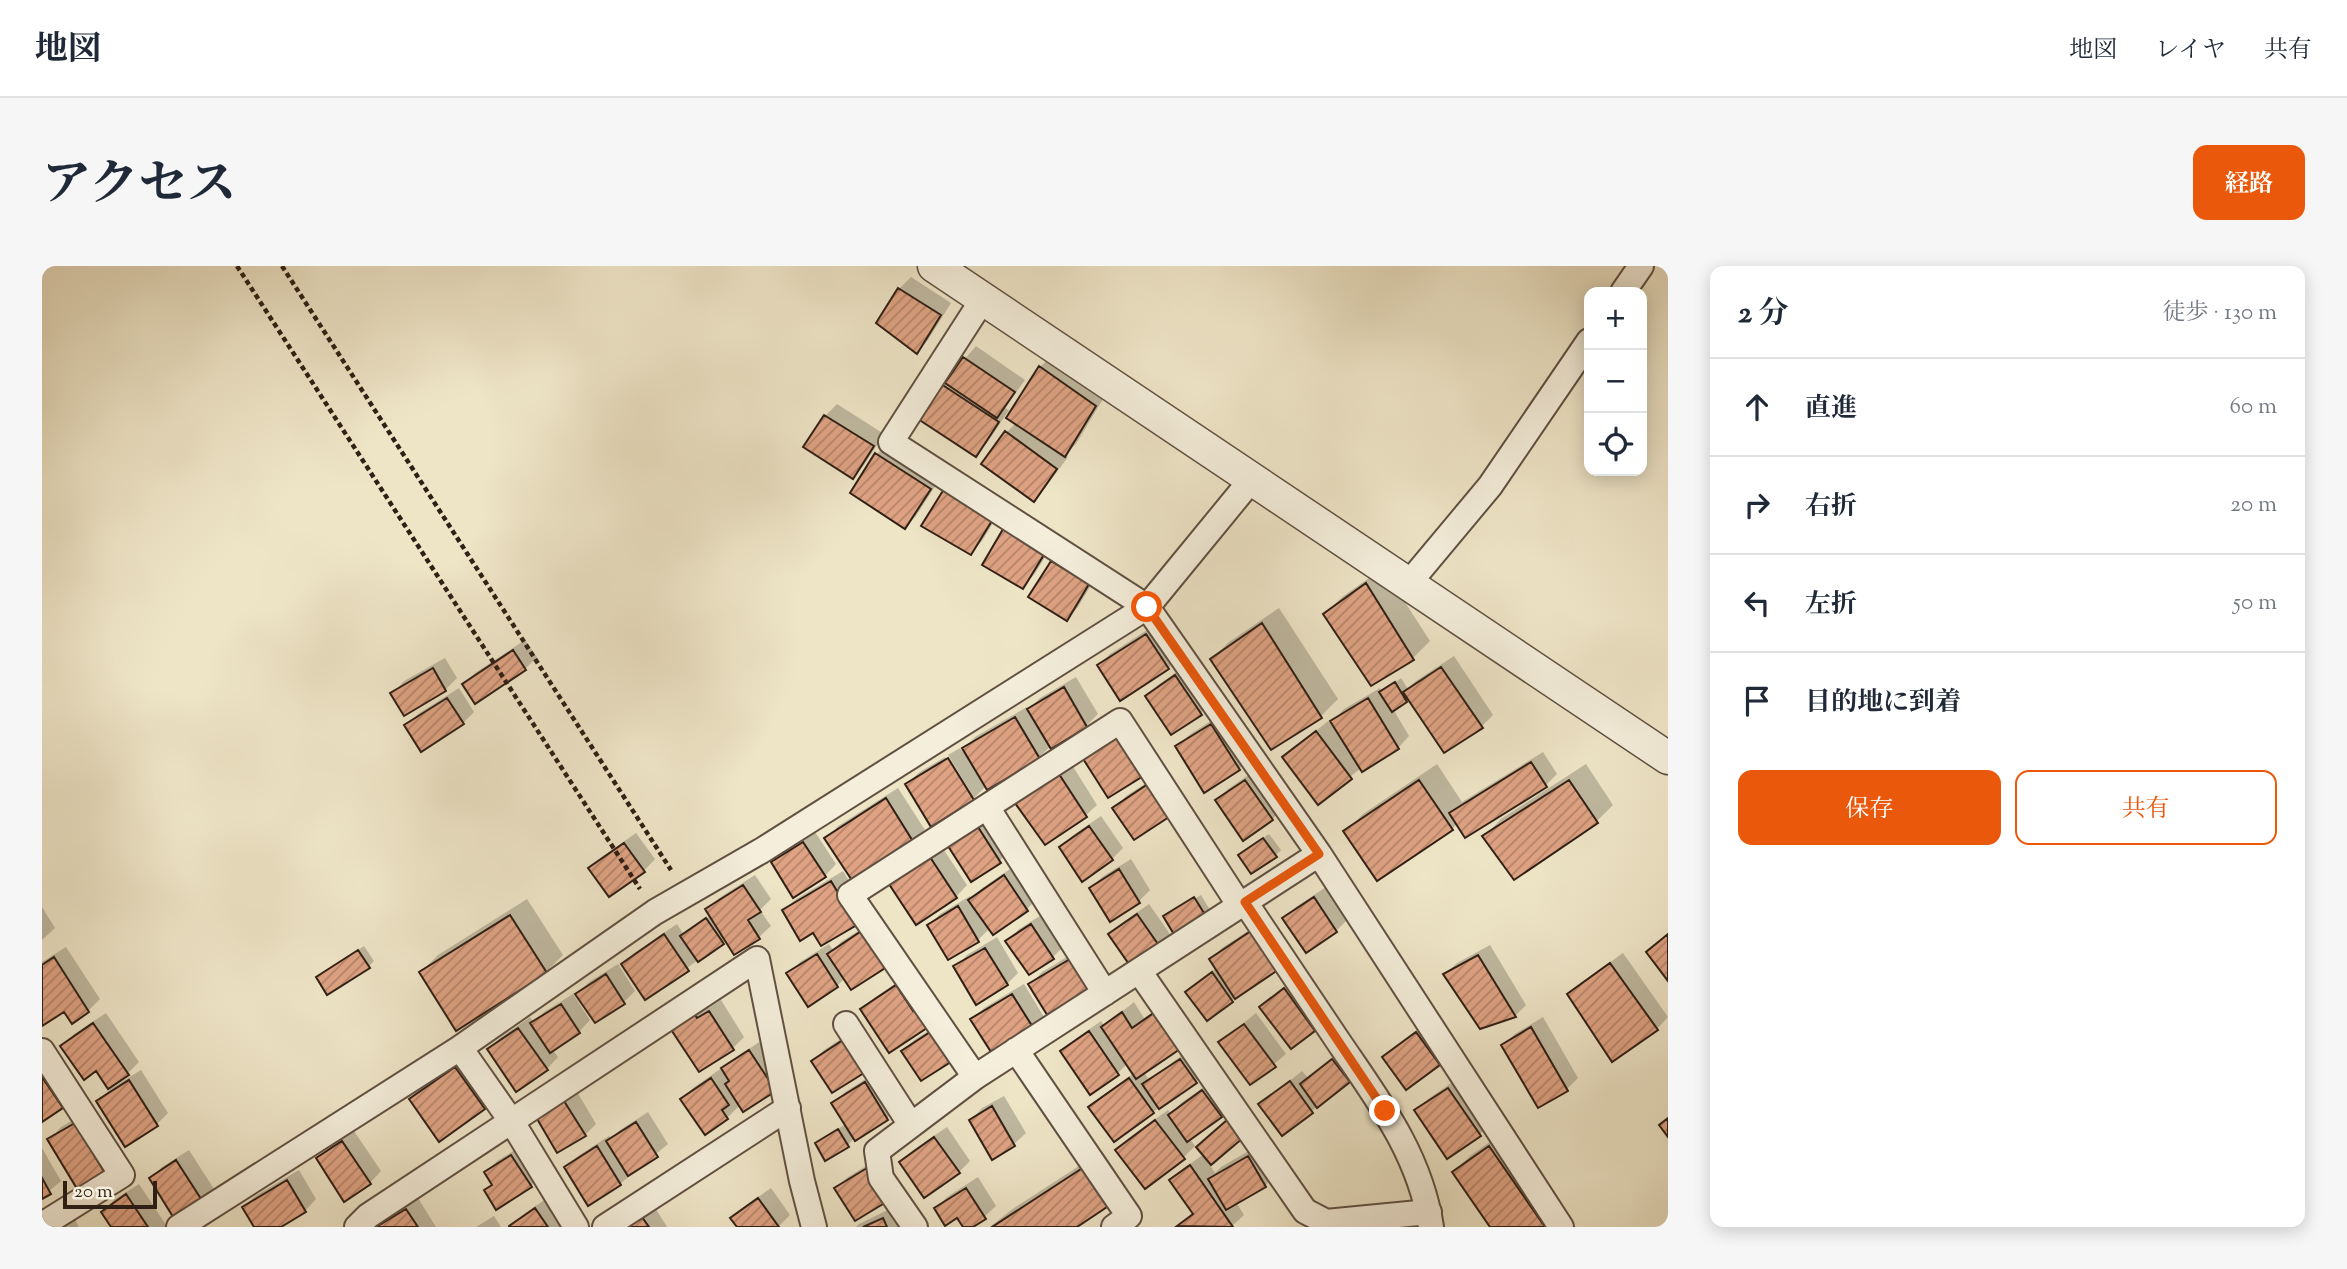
<!DOCTYPE html>
<html lang="ja">
<head>
<meta charset="utf-8">
<style>
  body { margin:0; font-family:"Sorts Mill Goudy","Noto Serif JP",serif; background:#f6f6f7; color:#1f2937 }
  .controls { position:absolute; right:21px; top:21px; display:grid; overflow:hidden; border-radius:14px; box-shadow:0 4px 18px #0003 }
  .controls button { width:63px; height:63px; display:grid; place-items:center; padding:0; border:0; border-bottom:2px solid #e0e1e3; background:#fff; color:#1f2937; font:35px sans-serif }
  .scale { position:absolute; left:21px; bottom:18px; width:94px; box-sizing:border-box; padding-left:7px; border:4px solid #301f15; border-top:0; font-size:19px; line-height:24px; white-space:nowrap; color:#301f15; -webkit-text-stroke:5px #f4eedb; paint-order:stroke }
  .stop { position:absolute; width:21px; height:21px; margin:-16px; border:5px solid #ea580c; border-radius:50%; background:#fff }
  .stop.end { background:#ea580c; border-color:#fff; box-shadow:0 2px 7px #0008 }
  .list { margin:0; padding:0; list-style:none }
  h2 { display:flex; justify-content:space-between; align-items:center; height:91px; margin:0; padding:0 28px; font-size:30px }
  h2 small { font-size:23px; font-weight:400; color:#747a83 }
  .list li { display:grid; grid-template-columns:46px 1fr auto; gap:21px; align-items:center; box-sizing:border-box; height:98px; padding:0 28px; border-top:2px solid #e0e1e3 }
  .list b { display:block; font-size:26px; white-space:nowrap }
  .list em { font-size:23px; font-style:normal; color:#747a83 }
  .actions { display:flex; gap:14px; padding:21px 28px }
  .actions a { flex:1; padding:16px 0; border:2px solid #ea580c; border-radius:14px; text-align:center; font-size:24px; color:#ea580c }
  .actions .main { background:#ea580c; color:#fff }
  .icon { flex:none; width:38px; height:38px; fill:none; stroke:currentColor; stroke-width:2; stroke-linecap:round; stroke-linejoin:round }
  .map { position:relative; flex:none; width:1626px; height:961px; overflow:hidden; border-radius:14px }
  header { display:flex; align-items:center; gap:42px; box-sizing:border-box; height:98px; padding:0 35px; background:#fff; border-bottom:2px solid #e0e1e3 }
  header strong { font-size:33px }
  nav { display:flex; gap:38px; margin-inline-start:auto; font-size:24px }
  .intro { display:flex; align-items:center; justify-content:space-between; box-sizing:border-box; height:168px; padding:0 42px }
  h1 { margin:0; font-size:49px }
  .button { padding:18px 32px; border-radius:14px; background:#ea580c; color:#fff; font-size:24px; font-weight:700 }
  main { display:flex; gap:42px; padding:0 42px }
  aside { flex:1; background:#fff; border-radius:14px; box-shadow:0 4px 18px #0003 }
  .map>svg:first-child { display:block }
  .shadow { fill:#0003 }
  .building { fill:url(#building-hatch); stroke:#301f15; stroke-width:2 }
  .lines { fill:none; stroke-linecap:round; stroke-linejoin:round }
  .minor-casing { stroke:#605042; stroke-width:28 }
  .tertiary-casing { stroke:#605042; stroke-width:35 }
  .path { stroke:#301f15; stroke-width:4.5; stroke-dasharray:5 3.5; stroke-linecap:butt }
  .minor { stroke:#f4eedb; stroke-width:24 }
  .tertiary { stroke:#f4eedb; stroke-width:32 }
  .route { stroke:#ea580c; stroke-width:9 }
</style>
</head>
<body>
<header>
<strong>地図</strong>
<nav><a>地図</a><a>レイヤ</a><a>共有</a></nav>
</header>
<div class="intro"><h1>アクセス</h1><a class="button">経路</a></div>
<main>
<div class="map">
<svg width="1626" height="961" viewBox="0 0 1626 961">
  <defs>
    <pattern id="building-hatch" width="6" height="6" patternUnits="userSpaceOnUse" patternTransform="scale(1.75)"><rect width="6" height="6" fill="#dfa383"/><path d="M-1 1l2-2M0 6l6-6M5 7l2-2" fill="none" stroke="#b5846a"/></pattern>
  </defs>
  <rect width="100%" height="100%" fill="#eee5c7"/>
  <filter id="stains"><feTurbulence type="fractalNoise" baseFrequency=".00286" numOctaves="4"/><feColorMatrix values="0 0 0 0 .2 0 0 0 0 .09 0 0 0 0 .02 0 0 0 .5 -.17"/></filter>
  <radialGradient id="worn" r=".72"><stop offset=".6" stop-color="#630" stop-opacity="0"/><stop offset="1" stop-color="#630" stop-opacity=".3"/></radialGradient>
  <path class="shadow" d="M869,11L909,37L886,74L875,86L836,57L857,23Z
    M934,80L983,114L963,142L967,144L945,177L933,189L900,119Z
    M1010,90L1064,128L1034,178L1023,189L1026,191L1003,222L991,234L964,167L974,157L998,101Z
    M795,138L842,168L822,199L811,211L764,180L783,150Z
    M846,177L899,211L874,250L863,261L835,188Z
    M961,241L940,275L929,287L881,259Z
    M963,264L1013,275L992,309L980,321L942,298Z
    M1022,284L1057,306L1036,341L1025,353L1010,296Z
    M1341,302L1388,375L1371,392L1330,417L1283,348L1300,331Z
    M1237,342L1296,433L1279,450L1229,481L1170,393L1187,376Z
    M1116,357L1137,391L1126,402L1057,399L1068,388Z
    M483,374L495,391L483,403L422,418L433,407Z
    M1412,390L1451,449L1440,460L1367,432L1351,443L1367,470L1356,482L1319,502L1277,536L1242,491L1286,455L1295,466L1297,465L1291,455L1302,443L1338,422L1340,426L1359,412L1366,423L1374,415Z
    M403,392L415,412L403,424L351,427L362,415Z
    M1145,399L1170,436L1159,447L1130,467L1105,430L1116,419Z
    M1034,411L1056,448L1044,460L1009,480L997,491L944,520L932,532L906,489L918,482L920,485L933,471L985,441L986,444L998,432Z
    M417,422L432,446L421,457L364,460L376,448Z
    M1181,447L1209,491L1197,503L1163,524L1136,480L1147,469Z
    M1501,486L1515,508L1504,519L1423,569L1416,557L1410,563L1304,565L1321,548L1395,498L1420,536Z
    M903,491L929,533H931L890,558L865,519L876,507Z
    M1027,494L1055,539L1043,550L972,533Z
    M1544,498L1571,539L1554,556L1443,570L1459,553Z
    M1215,503L1242,542L1230,553L1175,535L1186,523Z
    M1118,508L1138,538L1073,542L1084,530Z
    M856,522L883,564L871,576L785,572L796,560Z
    M1059,550L1081,582L1070,593L1019,581L1030,570Z
    M948,551L969,584L957,595L909,580Z
    M773,566L794,598L783,610L731,597L743,585Z
    M594,567L613,593L602,605L548,603L560,591Z
    M1227,568L1239,584L1234,589H1198Z
    M896,575L925,619L914,631L846,612Z
    M1089,593L1108,624L1096,636L1049,622L1060,611Z
    M974,599L996,632L985,643L948,662L936,674L887,659L898,648L928,630L929,633L940,622Z
    M801,605L826,646L772,665L742,644L754,633Z
    M713,609L729,633L718,644L729,660L717,671L693,687L685,673L604,732L581,698L592,687L635,658L642,669L669,649L665,643L677,632Z
    M1284,621L1306,653L1294,665L1243,653L1254,641Z
    M1159,629L1171,649H1127Z
    M485,633L521,689L504,706H379L396,689Z
    M1107,638L1128,668L1117,679L1068,668L1080,657Z
    M0,641L13,662L0,674Z
    M1001,648L1022,680L1011,691L966,675L977,663Z
    M836,652L803,712L795,720L747,707L758,696L787,678L791,684L799,676Z
    M1221,655L1194,731L1165,752L1146,726L1174,702L1169,693L1180,682Z
    M955,671L976,707L965,718L914,701L925,689Z
    M1448,679L1484,739L1473,750L1403,708L1415,697Z
    M322,680L332,695L327,700L276,711Z
    M24,681L58,733L46,745L30,755L22,744L0,758V696Z
    M1040,682L1060,714L989,718L1000,706Z
    M1581,687L1626,751L1615,763L1527,728L1539,717Z
    M576,698L593,725L582,736L553,755L535,728L547,716Z
    M866,709L887,759L821,743L832,732Z
    M1254,712L1283,752L1272,764L1220,741Z
    M982,718L1002,751L991,762L931,753L942,742Z
    M531,728L548,754L537,766L510,783L516,791L505,803L447,783L458,772L488,751L492,757L502,746Z
    M679,734L702,771L691,782L657,804L630,762L664,737L667,742Z
    M1128,734L1102,806L1107,814L1150,782L1165,804L1153,816L1111,846L1049,841L1060,830L1092,807L1086,797L1076,807L1020,785L1032,774L1059,755L1062,760L1092,736L1102,752Z
    M64,747L97,796L86,807L55,803L20,780L32,768Z
    M1214,747L1244,788L1209,817L1178,776Z
    M1501,751L1536,812L1525,823L1461,779L1473,768Z
    M905,753L879,813L861,785L872,774Z
    M1386,756L1409,786L1364,822L1342,791Z
    M813,764L832,794L771,795L782,784Z
    M720,774L744,812L698,839L685,852L640,833L651,822Z
    M1303,783L1319,803L1270,845L1240,868L1219,838L1260,805L1266,812Z
    M425,790L454,831L442,842L369,833L381,821Z
    M0,794L31,829L19,841L0,854Z
    M99,804L126,847L115,858L83,878L56,835L68,823Z
    M835,806L857,841L845,852L813,871L806,879L775,877L805,857L792,837L803,826Z
    M1418,811L1449,857L1438,868L1405,890L1374,845L1386,833Z
    M1173,814L1190,838L1179,850L1147,872L1153,880L1141,892L1075,884L1087,872L1126,844L1129,848L1139,837Z
    M534,824L554,858L543,869L496,852Z
    M962,830L984,867L972,878L951,891L929,854L940,842Z
    M45,846L75,897L63,908L8,873L19,861Z
    M606,846L626,878L578,918L524,901L536,890L567,870L569,873L578,864Z
    M1191,850L1200,871L1167,898L1173,907L1179,901L1217,879L1234,908L1223,920L1194,936L1202,949L1189,961H1138L1152,946L1130,914L1141,903L1162,888L1161,876Z
    M905,861L928,895L917,906L859,896L871,884Z
    M1465,864L1526,961H1450L1412,906L1429,889Z
    M312,865L339,905L328,917L276,893L288,881Z
    M481,879L500,908L489,920L444,924L451,917L444,906L455,895Z
    M0,882L19,915L0,931Z
    M147,884L172,923L160,935L109,913L120,901Z
    M1060,885L1084,921L1067,938L1032,961H948L969,944Z
    M837,892L845,934L794,922L806,911Z
    M257,904L274,933L263,945L235,961H214L202,941L213,930Z
    M936,911L954,940L942,951L927,961H923L916,950L894,942L905,931Z
    M97,918L124,959L123,961H71L61,946L72,934Z
    M729,922L748,949L736,961H697L690,952L702,941Z
    M376,932L394,961H336L344,952Z
    M505,932L526,961H470L481,949Z
    M612,940L625,961H584Z
    M852,941L862,961H814L817,958Z
    M452,950L459,961H434Z
    M32,952L37,961H18Z"/>
  <path class="building" d="M856,22L899,49L875,88L834,57Z
    M921,91L973,126L955,152L903,117Z
    M997,100L1054,140L1023,191L964,152Z
    M899,118L957,156L934,191L876,153Z
    M782,149L832,180L811,213L761,181Z
    M963,165L1015,203L992,236L939,198Z
    M833,187L889,223L863,263L808,227Z
    M902,223L951,253L929,289L879,260Z
    M961,263L1003,287L981,323L940,299Z
    M1009,295L1047,318L1025,355L986,331Z
    M1324,317L1372,394L1329,420L1281,348Z
    M1220,357L1280,452L1229,484L1168,393Z
    M1104,368L1127,403L1078,435L1055,399Z
    M471,384L484,404L433,438L420,418Z
    M1399,401L1441,462L1402,487L1361,426Z
    M391,402L404,425L362,450L348,427Z
    M1133,409L1160,449L1129,469L1103,430Z
    M1353,416L1365,436L1350,446L1337,426Z
    M1022,421L1045,461L1009,483L985,443Z
    M405,432L422,458L379,486L362,459Z
    M1326,432L1357,483L1320,506L1288,455Z
    M973,451L998,493L945,524L920,482Z
    M1169,458L1198,504L1162,527L1133,480Z
    M1274,465L1310,513L1276,539L1240,491Z
    M1074,466L1103,509L1066,532L1038,488Z
    M906,492L932,534L889,561L863,518Z
    M1489,496L1505,521L1423,572L1407,547Z
    M1015,505L1045,551L1003,579L970,533Z
    M1203,514L1231,554L1201,575L1173,534Z
    M1377,514L1411,564L1335,615L1301,565Z
    M1527,514L1556,557L1472,614L1440,570Z
    M1106,518L1127,551L1092,574L1070,542Z
    M844,532L872,577L811,616L782,572Z
    M1047,560L1071,594L1040,616L1017,581Z
    M936,561L959,597L929,616L906,580Z
    M1221,572L1235,591L1209,608L1196,589Z
    M761,576L784,611L751,632L729,596Z
    M582,577L603,606L567,631L546,602Z
    M884,585L915,632L874,659L843,612Z
    M1077,603L1098,637L1068,656L1047,622Z
    M962,609L986,645L951,669L926,634Z
    M789,615L815,659L779,680L771,667L758,675L740,644Z
    M701,619L719,646L706,654L718,673L692,689L663,643Z
    M1152,631L1167,655L1136,675L1121,650Z
    M1272,631L1295,666L1264,687L1240,652Z
    M916,640L937,676L906,694L885,659Z
    M1095,648L1118,681L1089,701L1066,668Z
    M468,649L505,707L414,765L377,706Z
    M664,652L682,678L656,696L638,670Z
    M989,658L1012,693L987,709L963,675Z
    M824,662L848,699L809,724L785,688Z
    M1209,665L1236,704L1193,733L1167,693Z
    M622,668L647,705L603,734L579,698Z
    M1626,668V715L1604,686Z
    M943,682L966,719L934,739L911,700Z
    M316,684L328,702L285,729L274,711Z
    M775,688L796,721L766,741L744,707Z
    M1436,689L1474,751L1438,763L1401,708Z
    M12,691L47,746L30,758L22,746L0,760V699Z
    M1028,693L1049,727L1007,752L986,718Z
    M1568,697L1616,764L1570,796L1525,728Z
    M1170,706L1191,736L1165,755L1143,726Z
    M564,708L583,738L553,757L533,728Z
    M854,719L871,745L876,742L888,760L847,787L818,743Z
    M1242,722L1273,765L1249,783L1217,741Z
    M970,728L992,763L951,789L928,753Z
    M519,738L538,767L508,787L488,757Z
    M1116,744L1141,781L1094,813L1059,761L1080,746L1090,762Z
    M667,745L692,784L657,806L628,762L652,747L655,752Z
    M51,757L87,809L66,823L54,805L42,814L18,780Z
    M1202,758L1234,801L1208,819L1176,776Z
    M1489,761L1526,825L1496,842L1459,779Z
    M476,762L506,804L474,826L445,783Z
    M893,763L912,794L879,815L859,785Z
    M1047,765L1077,809L1048,829L1018,785Z
    M1374,766L1398,799L1364,824L1340,791Z
    M801,774L822,807L790,827L769,795Z
    M707,784L734,825L701,846L683,818L687,815L679,802Z
    M1138,793L1155,817L1117,843L1100,818Z
    M1290,793L1308,816L1275,842L1258,818Z
    M413,801L443,843L397,876L367,833Z
    M0,811L21,842L0,856Z
    M669,812L687,839L680,844L686,853L663,869L638,833Z
    M1087,812L1112,847L1072,876L1046,841Z
    M87,814L116,860L83,881L54,835Z
    M1248,815L1271,847L1240,870L1216,838Z
    M823,816L846,854L813,875L789,837Z
    M1406,822L1439,870L1405,893L1372,844Z
    M1160,824L1180,851L1145,876L1126,849Z
    M522,835L544,870L515,887L494,851Z
    M950,840L973,880L950,894L927,854Z
    M1626,852V871L1617,859Z
    M1113,854L1143,893L1103,923L1073,884Z
    M1185,854L1201,872L1169,899L1154,881Z
    M594,856L616,891L586,910L564,875Z
    M33,857L64,909L37,926L5,873Z
    M796,863L807,881L783,895L773,877Z
    M892,871L918,907L882,932L857,896Z
    M300,875L329,918L302,936L274,892Z
    M555,880L579,919L546,940L522,901Z
    M1447,880L1503,961H1448L1410,906Z
    M469,889L490,921L454,944L442,924L450,919L442,906Z
    M1206,890L1224,921L1184,944L1166,913Z
    M134,894L161,936L133,954L107,912Z
    M1148,899L1191,961L1135,960L1151,948L1127,914Z
    M1042,901L1068,939L1035,961H950Z
    M825,902L846,935L813,955L792,922Z
    M0,912L9,928L0,933Z
    M245,914L264,946L239,961H212L200,941Z
    M924,922L944,953L931,961H921L915,952L903,960L892,942Z
    M84,928L106,961H69L59,946Z
    M716,932L737,961H695L688,952Z
    M493,942L506,961H467V960Z
    M364,943L376,961H334Z
    M600,951L607,961H583Z
    M841,952L845,961H821Z"/>
  <g class="lines">
    <defs>
      <path id="minor" d="M1581,26L1599,0
        M941,33L849,176L1105,341L1277,588L1519,961
        M1367,317L1448,220L1547,75
        M945,541L1063,727
        M1203,636C1234,682 1265,728 1296,775C1336,834 1378,888 1389,961
        M1097,705L1263,945L1284,956L1387,946
        M804,758L869,859
        M418,782L470,856L534,961
        M974,784L1087,950L1072,961
        M0,785L80,909L0,959
        M933,811L808,629L1078,455L1198,640
        M137,961L418,782L613,646L719,585L1105,341L1210,213
        M315,961L326,950L715,693L760,915L772,961
        M563,961L746,842
        M873,961L839,912L835,885L933,811L1277,588"/>
      <path id="tertiary" d="M892,0L1626,492"/>
    </defs>
    <use href="#minor" class="minor-casing"/>
    <use href="#tertiary" class="tertiary-casing"/>
    <path class="path" d="M195,0L598,623
      M240,0L629,604"/>
    <use href="#minor" class="minor"/>
    <use href="#tertiary" class="tertiary"/>
  </g>
  <g class="lines">
    <path class="route" d="M1105,341L1277,588L1203,636L1343,845"/>
  </g>
  <rect width="100%" height="100%" filter="url(#stains)"/>
  <rect width="100%" height="100%" fill="url(#worn)"/>
</svg>
<div class="controls">
<button>+</button>
<button>−</button>
<button><svg class="icon" aria-label="locate" viewBox="0 0 24 24"><circle cx="12" cy="12" r="6"/><path d="M12 2v4M12 18v4M2 12h4M18 12h4"/></svg></button>
</div>
<div class="scale">20 m</div>
<div class="stop" style="left:1105px;top:341px"></div>
<div class="stop end" style="left:1343px;top:845px"></div>
</div>
<aside>
<h2>2 分<small>徒歩 · 130 m</small></h2>
<ul class="list">
<li><svg class="icon" aria-label="ahead" viewBox="0 0 24 24"><path d="M12 20V5M6 11l6-6 6 6"/></svg><div><b>直進</b></div><em>60 m</em></li>
<li><svg class="icon" aria-label="right" viewBox="0 0 24 24"><path d="M7 20v-9h11M14 6l5 5-5 5"/></svg><div><b>右折</b></div><em>20 m</em></li>
<li><svg class="icon" aria-label="left" viewBox="0 0 24 24"><path d="M17 20v-9H6M10 6l-5 5 5 5"/></svg><div><b>左折</b></div><em>50 m</em></li>
<li><svg class="icon" aria-label="arrive" viewBox="0 0 24 24"><path d="M6 21V4h12l-3 4 3 4H6"/></svg><div><b>目的地に到着</b></div></li>
</ul>
<div class="actions"><a class="main">保存</a><a>共有</a></div>
</aside>
</main>
</body>
</html>
